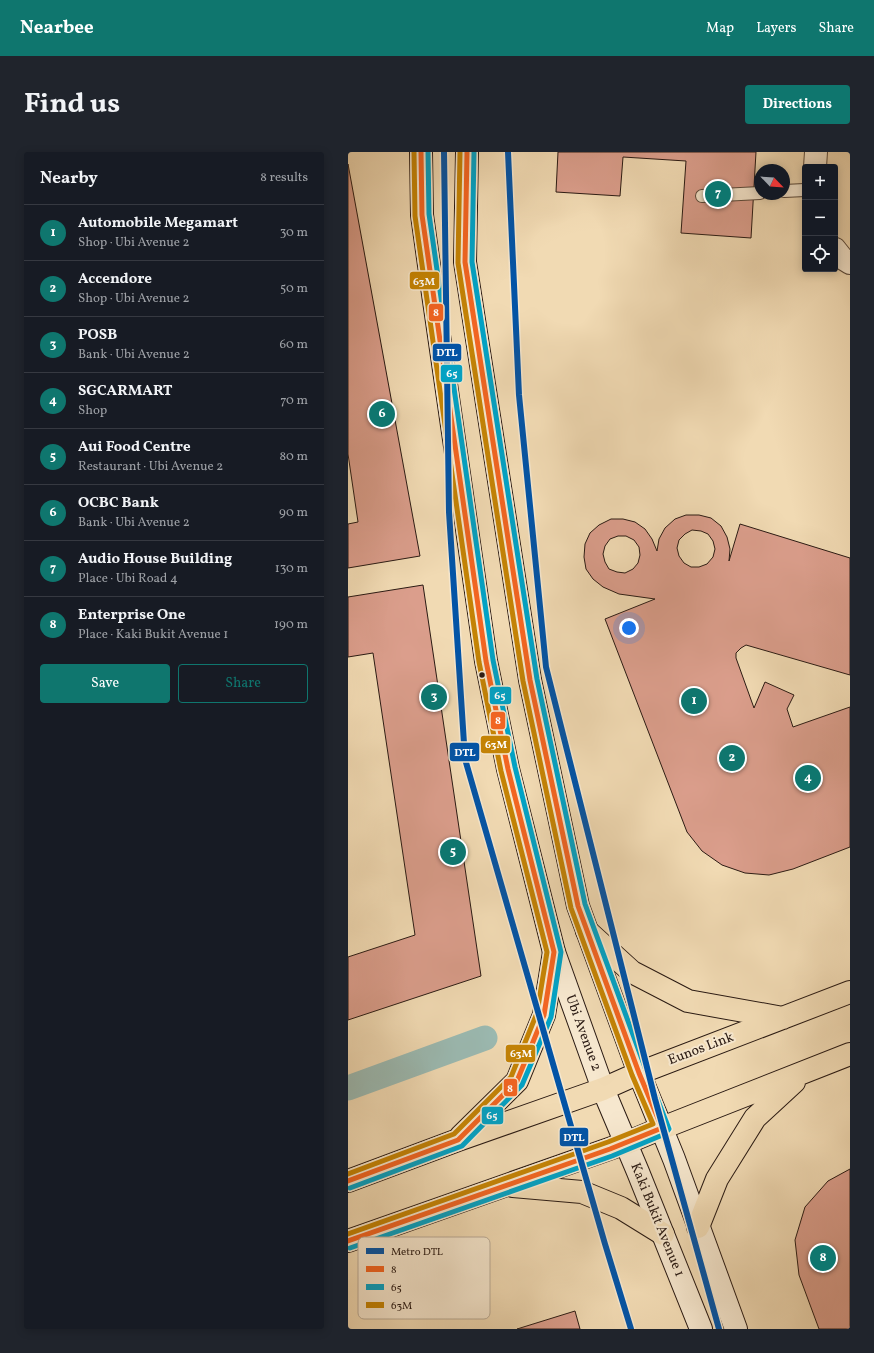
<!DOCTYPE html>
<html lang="en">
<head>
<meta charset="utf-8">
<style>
  body { margin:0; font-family:Vollkorn,serif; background:#20242c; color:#f1f3f6 }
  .controls { position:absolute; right:12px; top:12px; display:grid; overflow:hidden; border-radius:4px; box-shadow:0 2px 10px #0003 }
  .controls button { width:36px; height:36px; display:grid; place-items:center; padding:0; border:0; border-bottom:1px solid #363941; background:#171b24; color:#f1f3f6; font:20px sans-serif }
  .compass { position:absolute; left:406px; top:12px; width:36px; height:36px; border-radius:50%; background:#171b24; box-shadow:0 2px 10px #0003; rotate:115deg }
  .you { position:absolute; left:281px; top:476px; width:14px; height:14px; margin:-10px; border:3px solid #fff; border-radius:50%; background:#1a73e8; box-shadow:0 0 0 6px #1a73e833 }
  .badge { display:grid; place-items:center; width:26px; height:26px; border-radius:50%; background:#0f766e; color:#fff; font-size:13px; font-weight:700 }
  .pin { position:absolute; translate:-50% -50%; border:2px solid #fff; box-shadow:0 1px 4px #0006 }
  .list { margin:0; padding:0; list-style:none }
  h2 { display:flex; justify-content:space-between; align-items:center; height:52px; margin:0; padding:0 16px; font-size:17px }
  h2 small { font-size:13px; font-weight:400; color:#9ea1a6 }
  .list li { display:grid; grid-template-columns:26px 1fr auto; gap:12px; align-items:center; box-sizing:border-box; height:56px; padding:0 16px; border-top:1px solid #363941 }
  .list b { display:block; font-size:15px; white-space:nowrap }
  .list p { margin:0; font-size:13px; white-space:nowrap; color:#9ea1a6 }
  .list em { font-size:13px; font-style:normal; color:#9ea1a6 }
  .actions { display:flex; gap:8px; padding:12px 16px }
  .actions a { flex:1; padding:9px 0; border:1px solid #0f766e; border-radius:4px; text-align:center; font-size:14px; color:#0f766e }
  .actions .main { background:#0f766e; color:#fff }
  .icon { flex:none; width:22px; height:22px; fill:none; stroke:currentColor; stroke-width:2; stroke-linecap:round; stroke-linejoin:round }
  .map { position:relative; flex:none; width:502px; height:1177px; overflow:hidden; border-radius:4px }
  header { display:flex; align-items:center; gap:24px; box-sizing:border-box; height:56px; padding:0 20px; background:#0f766e; color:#fff }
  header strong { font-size:19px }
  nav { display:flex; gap:22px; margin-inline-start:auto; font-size:14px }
  .intro { display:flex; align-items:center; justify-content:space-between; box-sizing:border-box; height:96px; padding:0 24px }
  h1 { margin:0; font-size:28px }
  .button { padding:10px 18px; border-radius:4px; background:#0f766e; color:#fff; font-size:14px; font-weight:700 }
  main { display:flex; gap:24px; padding:0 24px }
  aside { flex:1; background:#171b24; border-radius:4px; box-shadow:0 2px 10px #0003 }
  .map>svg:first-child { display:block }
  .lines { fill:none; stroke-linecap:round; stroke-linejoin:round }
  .canal { stroke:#9bbab2; stroke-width:25 }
  .building { fill:#db9e8c; stroke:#2a1a13; fill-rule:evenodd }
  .lane-casing { stroke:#5c4a3b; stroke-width:14 }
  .street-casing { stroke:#5c4a3b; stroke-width:24 }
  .secondary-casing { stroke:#2a1a13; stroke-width:24 }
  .highway-casing { stroke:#2a1a13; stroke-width:24 }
  .lane { stroke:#f6e7ce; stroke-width:12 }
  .street { stroke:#f6e7ce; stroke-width:22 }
  .secondary { stroke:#f6e7ce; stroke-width:22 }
  .highway { stroke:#f1dab3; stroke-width:22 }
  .bus-1-casing { stroke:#f6e7ce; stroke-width:8 }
  .bus-2-casing { stroke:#f6e7ce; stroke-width:8 }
  .bus-3-casing { stroke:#f6e7ce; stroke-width:8 }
  .bus-1 { stroke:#f26522; stroke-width:5 }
  .bus-2 { stroke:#02a2c5; stroke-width:5 }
  .bus-3 { stroke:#c48305; stroke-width:5 }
  .metro-1-casing { stroke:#f6e7ce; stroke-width:9 }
  .metro-1 { stroke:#0354a6; stroke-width:6 }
  .bus-dot { fill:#2a1a13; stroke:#f6e7ce; stroke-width:1.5 }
  .labels { text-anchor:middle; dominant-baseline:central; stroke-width:4; stroke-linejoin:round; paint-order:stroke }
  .street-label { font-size:14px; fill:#2a1a13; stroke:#f6e7ce }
  .key { fill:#f6e7ce; stroke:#b9aa96; stroke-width:1 }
  .key-label { font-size:11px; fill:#2a1a13 }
  .line-badge { stroke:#f6e7ce; stroke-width:1.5 }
  .badge-label { font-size:11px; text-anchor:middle; font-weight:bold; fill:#fff }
</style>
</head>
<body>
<header>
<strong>Nearbee</strong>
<nav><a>Map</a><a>Layers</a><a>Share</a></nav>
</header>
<div class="intro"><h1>Find us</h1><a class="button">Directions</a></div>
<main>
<aside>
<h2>Nearby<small>8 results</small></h2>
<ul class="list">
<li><span class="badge">1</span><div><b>Automobile Megamart</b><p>Shop · Ubi Avenue 2</p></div><em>30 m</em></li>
<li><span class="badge">2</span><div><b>Accendore</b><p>Shop · Ubi Avenue 2</p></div><em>50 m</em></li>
<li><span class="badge">3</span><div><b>POSB</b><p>Bank · Ubi Avenue 2</p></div><em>60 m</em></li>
<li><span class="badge">4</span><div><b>SGCARMART</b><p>Shop</p></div><em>70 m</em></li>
<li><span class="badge">5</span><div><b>Aui Food Centre</b><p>Restaurant · Ubi Avenue 2</p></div><em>80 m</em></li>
<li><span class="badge">6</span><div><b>OCBC Bank</b><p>Bank · Ubi Avenue 2</p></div><em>90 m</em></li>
<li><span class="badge">7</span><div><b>Audio House Building</b><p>Place · Ubi Road 4</p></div><em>130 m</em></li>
<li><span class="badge">8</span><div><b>Enterprise One</b><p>Place · Kaki Bukit Avenue 1</p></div><em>190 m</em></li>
</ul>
<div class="actions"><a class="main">Save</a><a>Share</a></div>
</aside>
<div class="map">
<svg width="502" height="1177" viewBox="0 0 502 1177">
  <rect width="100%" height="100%" fill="#f1dab3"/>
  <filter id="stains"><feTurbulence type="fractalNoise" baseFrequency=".005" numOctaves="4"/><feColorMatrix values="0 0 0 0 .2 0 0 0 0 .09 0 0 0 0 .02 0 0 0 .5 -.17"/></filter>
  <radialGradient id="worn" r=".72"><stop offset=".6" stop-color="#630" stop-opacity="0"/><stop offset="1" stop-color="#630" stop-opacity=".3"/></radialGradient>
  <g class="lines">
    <path class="canal" d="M0,936L137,886"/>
  </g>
  <path class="building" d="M210,0H408L403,86L333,81L338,9L275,5L272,44L208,40Z
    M0,12L72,404L0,416V372L10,370L0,302Z
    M338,363H351L363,366L373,374L379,385L382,397L381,409L392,372L502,406V523L398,493L393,496L388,501V506L406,556L417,530L446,543L439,557L445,575L502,555V695L445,717L421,723L397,721L374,713L354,699L339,680L257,467L307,447L271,442L255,435L245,427L238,417L236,405L237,392L242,381L251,373L263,367H275L287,370L297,377L304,387L309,399L311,387L317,376L327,367ZM344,378L353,379L360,382L365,389L367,397L365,405L359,412L351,415H343L336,411L331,404L329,396L331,388L337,382ZM270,384H278L286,388L291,395L292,403L290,411L285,417L277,421L269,420L261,417L257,410L255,402L257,394L262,387Z
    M75,433L133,824L0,868V805L67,783L25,501L0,505V445Z
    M502,1017V1177H471L451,1123L447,1088L457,1055L480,1029Z
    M227,1159L232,1177H169Z"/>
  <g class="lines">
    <defs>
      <path id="lane" d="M436,39L457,38
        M354,44L412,41"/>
      <path id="street" d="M467,15L468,0
        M487,97L494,106L502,111"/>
      <path id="secondary" d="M73,0L74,63L85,142L138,509L160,617L206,800L255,937L290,1020L353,1177
        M119,0L117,110L182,528L230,754L291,921L326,1007L388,1177"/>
      <path id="highway" d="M239,779L284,820L340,849L435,866
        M113,984L169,929L196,863L206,800
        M0,1029L110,988L255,937L291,921L502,840
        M165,1034L234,1040L273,1056L315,1082
        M350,1075L369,1027L407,966L446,930
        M0,1089L278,991L314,976L502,902"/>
    </defs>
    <use href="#lane" class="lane-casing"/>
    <use href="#street" class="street-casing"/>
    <use href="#secondary" class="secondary-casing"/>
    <use href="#highway" class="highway-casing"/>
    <use href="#lane" class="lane"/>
    <use href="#street" class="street"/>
    <use href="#secondary" class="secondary"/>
    <use href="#highway" class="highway"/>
    <defs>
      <path id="bus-1" d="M0,1029L110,988L169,929L196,863L206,800L160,617L138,509L74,63L73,0
        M0,1089L262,997L314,976L291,921L230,754L182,528L117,110L119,0"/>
      <path id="bus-2" d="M2,1036L114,994L174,933L203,865L213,800L167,615L145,508L81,62L80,0
        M2,1096L264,1004L317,982L321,977L298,918L237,752L189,527L124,110L126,0"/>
      <path id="bus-3" d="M0,1022L106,982L163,925L189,861L199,800L153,619L131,510L67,64L66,0
        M0,1082L260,990L305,972L284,923L223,756L175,529L110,111L112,0"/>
    </defs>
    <use href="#bus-1" class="bus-1-casing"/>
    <use href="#bus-2" class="bus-2-casing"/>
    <use href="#bus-3" class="bus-3-casing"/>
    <use href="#bus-1" class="bus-1"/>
    <use href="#bus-2" class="bus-2"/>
    <use href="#bus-3" class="bus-3"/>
    <defs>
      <path id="metro-1" d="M96,0L101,360L117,607L257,1092L283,1177
        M160,0L171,243L198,515L307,947L371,1177"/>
    </defs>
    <use href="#metro-1" class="metro-1-casing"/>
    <use href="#metro-1" class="metro-1"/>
  </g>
  <circle class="bus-dot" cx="134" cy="523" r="3.5"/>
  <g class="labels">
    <g class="street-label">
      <text transform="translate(235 881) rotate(70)">Ubi Avenue 2</text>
      <text transform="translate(353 897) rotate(-21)">Eunos Link</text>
      <text transform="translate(309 1068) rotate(68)">Kaki Bukit Avenue 1</text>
    </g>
  </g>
  <rect x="10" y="1085" width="132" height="82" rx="6" class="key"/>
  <rect x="18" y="1096" width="18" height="6" fill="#0354a6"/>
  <rect x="18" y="1114" width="18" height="6" fill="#f26522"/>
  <rect x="18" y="1132" width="18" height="6" fill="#02a2c5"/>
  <rect x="18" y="1150" width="18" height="6" fill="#c48305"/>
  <g class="key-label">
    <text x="43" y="1103">Metro DTL</text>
    <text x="43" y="1121">8</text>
    <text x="43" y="1139">65</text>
    <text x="43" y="1157">63M</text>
  </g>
  <g class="line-badge">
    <rect x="61" y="119" width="31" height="19" rx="4" fill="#c48305"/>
    <rect x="80" y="151" width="16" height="19" rx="4" fill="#f26522"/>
    <rect x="84" y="191" width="30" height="19" rx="4" fill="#0354a6"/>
    <rect x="92" y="212" width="23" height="19" rx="4" fill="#02a2c5"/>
    <rect x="141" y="534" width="23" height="19" rx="4" fill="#02a2c5"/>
    <rect x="142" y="559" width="16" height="19" rx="4" fill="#f26522"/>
    <rect x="132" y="583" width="31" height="19" rx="4" fill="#c48305"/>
    <rect x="101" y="590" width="31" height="20" rx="4" fill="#0354a6"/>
    <rect x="157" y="892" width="31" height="19" rx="4" fill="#c48305"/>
    <rect x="155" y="926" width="15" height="19" rx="4" fill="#f26522"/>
    <rect x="133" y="954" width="23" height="19" rx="4" fill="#02a2c5"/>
    <rect x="211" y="975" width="30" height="20" rx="4" fill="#0354a6"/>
  </g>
  <g class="badge-label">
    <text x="76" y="133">63M</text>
    <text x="88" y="164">8</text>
    <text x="99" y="204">DTL</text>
    <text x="104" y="225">65</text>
    <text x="152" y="547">65</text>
    <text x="150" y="572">8</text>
    <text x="148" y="596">63M</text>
    <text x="117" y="604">DTL</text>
    <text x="173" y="905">63M</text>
    <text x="162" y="940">8</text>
    <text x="144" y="967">65</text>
    <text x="226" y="989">DTL</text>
  </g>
  <rect width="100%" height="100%" filter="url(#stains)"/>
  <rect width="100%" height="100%" fill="url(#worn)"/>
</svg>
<div class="controls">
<button>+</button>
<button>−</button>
<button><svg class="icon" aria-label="locate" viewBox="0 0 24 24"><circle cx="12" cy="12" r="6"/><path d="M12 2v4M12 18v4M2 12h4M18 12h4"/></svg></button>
</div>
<svg class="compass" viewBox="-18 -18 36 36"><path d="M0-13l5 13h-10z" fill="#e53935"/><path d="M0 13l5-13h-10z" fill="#9ea1a6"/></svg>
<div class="you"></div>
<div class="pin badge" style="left:346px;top:549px">1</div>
<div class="pin badge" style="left:384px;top:606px">2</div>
<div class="pin badge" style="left:86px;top:545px">3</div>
<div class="pin badge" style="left:460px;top:626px">4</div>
<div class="pin badge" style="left:105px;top:700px">5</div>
<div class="pin badge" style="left:34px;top:262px">6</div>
<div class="pin badge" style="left:370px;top:42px">7</div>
<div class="pin badge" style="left:475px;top:1106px">8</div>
</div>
</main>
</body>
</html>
